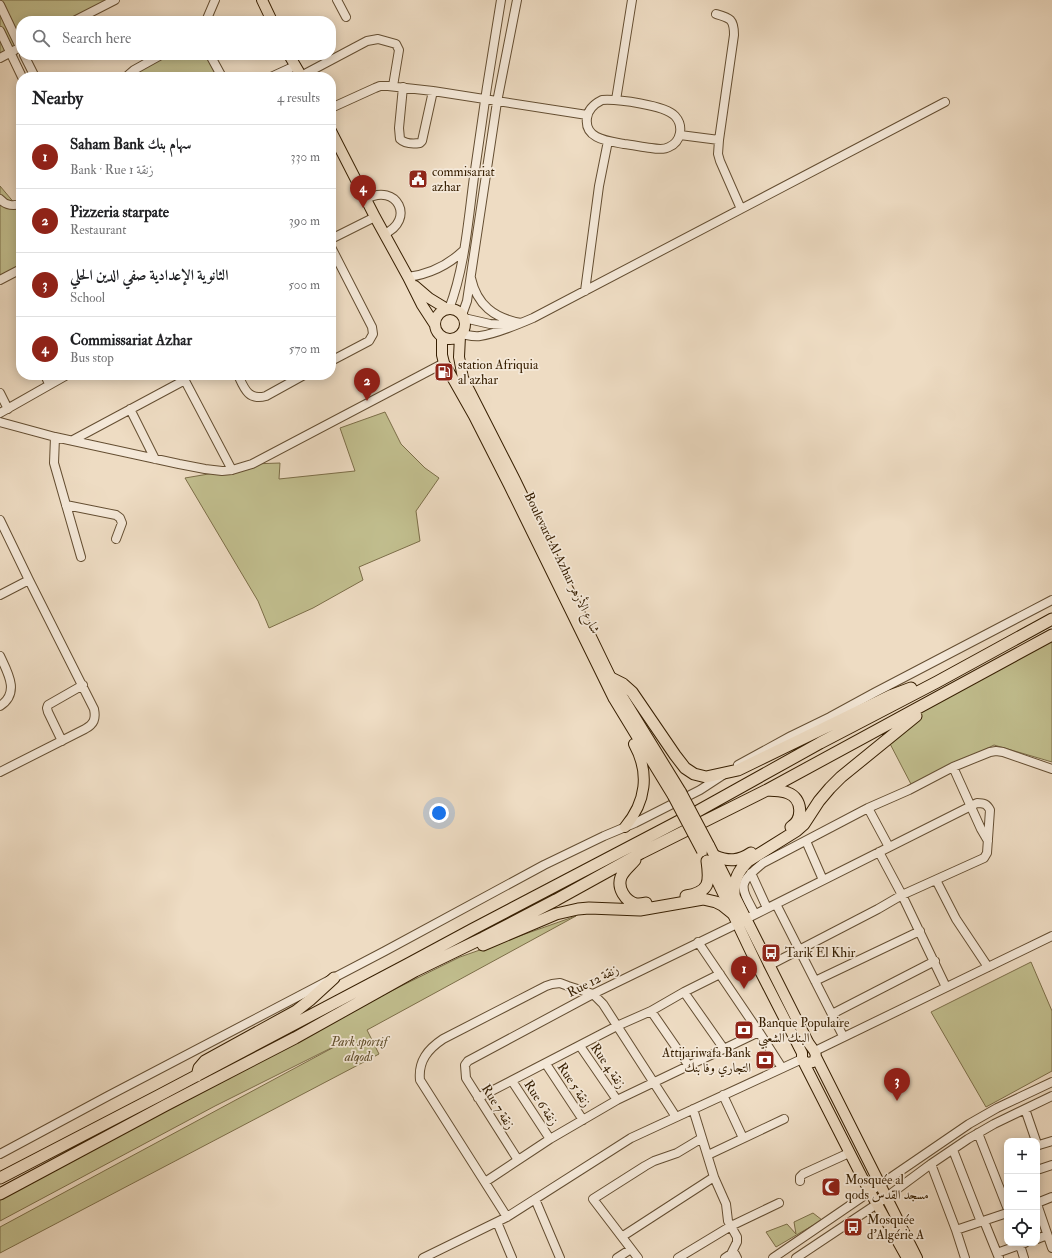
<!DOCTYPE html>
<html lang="en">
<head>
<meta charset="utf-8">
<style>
  body { margin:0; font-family:"IM FELL Double Pica",Amiri,serif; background:#f6f6f6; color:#202124 }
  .controls { position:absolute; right:12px; bottom:12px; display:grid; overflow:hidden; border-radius:8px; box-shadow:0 2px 10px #0003 }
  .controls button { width:36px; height:36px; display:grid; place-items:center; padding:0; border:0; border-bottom:1px solid #e0e0e0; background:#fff; color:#202124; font:20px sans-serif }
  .you { position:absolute; left:439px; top:813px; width:14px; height:14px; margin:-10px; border:3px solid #fff; border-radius:50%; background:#1a73e8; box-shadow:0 0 0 6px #1a73e833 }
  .badge { display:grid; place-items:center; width:26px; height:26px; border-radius:50%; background:#8f2418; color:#fff; font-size:13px; font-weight:700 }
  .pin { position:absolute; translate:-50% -33px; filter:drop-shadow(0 1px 2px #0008) }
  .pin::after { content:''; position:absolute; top:21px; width:14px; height:12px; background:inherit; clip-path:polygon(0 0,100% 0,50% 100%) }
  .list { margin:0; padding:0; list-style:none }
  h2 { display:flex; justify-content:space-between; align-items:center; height:52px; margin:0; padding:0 16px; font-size:17px }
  h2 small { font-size:13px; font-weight:400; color:#757577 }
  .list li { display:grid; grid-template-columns:26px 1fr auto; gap:12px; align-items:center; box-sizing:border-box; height:64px; padding:0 16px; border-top:1px solid #e0e0e0 }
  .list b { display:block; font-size:15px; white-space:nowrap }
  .list p { margin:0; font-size:13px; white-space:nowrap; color:#757577 }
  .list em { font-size:13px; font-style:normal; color:#757577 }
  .icon { flex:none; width:22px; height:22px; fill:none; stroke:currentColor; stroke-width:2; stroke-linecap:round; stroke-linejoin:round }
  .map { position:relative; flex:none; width:1052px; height:1258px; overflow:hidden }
  .search { position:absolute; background:#fff; box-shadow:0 2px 10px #0003; left:16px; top:16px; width:320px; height:44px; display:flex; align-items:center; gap:10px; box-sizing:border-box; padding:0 14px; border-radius:16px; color:#757577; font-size:15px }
  .panel { position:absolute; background:#fff; box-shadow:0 2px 10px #0003; left:16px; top:72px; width:320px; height:308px; border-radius:16px }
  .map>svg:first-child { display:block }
  .green { fill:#c1be8e; stroke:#7c6e48 }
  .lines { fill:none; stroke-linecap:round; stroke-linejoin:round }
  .minor-casing { stroke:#644e32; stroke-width:10 }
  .major-casing { stroke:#361e01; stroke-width:12 }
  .highway-casing { stroke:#361e01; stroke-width:13 }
  .minor { stroke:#f4e8d8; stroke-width:8 }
  .major { stroke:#eedcc3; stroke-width:10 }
  .highway { stroke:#eedcc3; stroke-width:11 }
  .major-bridge-casing { stroke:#361e01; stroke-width:12; stroke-linecap:butt }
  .major-bridge { stroke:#eedcc3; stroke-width:10 }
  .labels { text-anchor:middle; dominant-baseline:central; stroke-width:3.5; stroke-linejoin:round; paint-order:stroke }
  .poi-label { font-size:13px; fill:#361e01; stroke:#f4e8d8; text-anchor:start }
  .street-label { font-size:13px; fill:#361e01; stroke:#f4e8d8 }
  .park-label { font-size:13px; font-style:italic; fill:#604e2b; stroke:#f4e8d8 }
</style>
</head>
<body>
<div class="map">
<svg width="1052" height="1258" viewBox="0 0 1052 1258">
  <rect width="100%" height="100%" fill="#eedcc3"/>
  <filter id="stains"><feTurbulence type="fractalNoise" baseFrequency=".005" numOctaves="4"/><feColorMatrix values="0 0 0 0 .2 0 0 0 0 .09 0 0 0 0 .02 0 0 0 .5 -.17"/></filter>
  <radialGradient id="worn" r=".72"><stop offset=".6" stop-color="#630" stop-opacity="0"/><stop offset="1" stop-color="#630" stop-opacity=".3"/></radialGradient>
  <path class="green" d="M0,0H112L73,21H21V46L0,57Z
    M163,55H211L224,77H126Z
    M0,186L16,205L21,203V272L0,282Z
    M385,412L401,444L425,468L439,478L416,511L420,541L359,567L363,580L313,608L269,628L258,601L185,478L232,470L252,464L280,463L279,479L355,471L340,428Z
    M1052,635V762L994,745L912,786L887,738L913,717L1017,654Z
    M576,916L367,1030L379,1054L0,1253V1227L349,1039L215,1106L0,1221V1199L207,1088L395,989L460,957Z
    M1031,962L1052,1011V1071L986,1107L931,1012Z
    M813,1213L822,1220L776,1247L766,1232L787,1224L796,1234L794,1222Z"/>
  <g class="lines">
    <defs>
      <path id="minor" d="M337,0L346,17
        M0,5L21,49
        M716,14C730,18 734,19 734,35L719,140L718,154L720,161L741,209
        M74,21L115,0
        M206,21L215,0
        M0,31L22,77
        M24,55L35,77
        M210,55L222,77
        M0,58L15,50
        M301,76L367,41L378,39L396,44L399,50L393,86
        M126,77L134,70L161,55
        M271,77L295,66
        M403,87L399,128L400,139C405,144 413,144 420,143L422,141L433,91
        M602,100C617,99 665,105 675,116C684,126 681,142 669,147C664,150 657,149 651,148C642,147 633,145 624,144C608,141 584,139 587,118C588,109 594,104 602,100Z
        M616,100L632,0
        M331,108L375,88L380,86H388L433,91L587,115
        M680,135L719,140
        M0,199C6,206 13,206 21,204
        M366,199C397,182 416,220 384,234
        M331,239L375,217
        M331,247L372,327L373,334L369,341L331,361
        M408,277C430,274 447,266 463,251
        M471,278C477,305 494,318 521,323
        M0,280L21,269
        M585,291L599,186L608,141
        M449,309C465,267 468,221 474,177C482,118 491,59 501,0
        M462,315L467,301L497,102L517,0
        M464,318L490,324L508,325
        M461,334C467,335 474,337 480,336C496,334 519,324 533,318L945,102
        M45,375L49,384
        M182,375L232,470
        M238,375C244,388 248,401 266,396L304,375
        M0,393L8,409
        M130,409L155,459
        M0,413L67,375
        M0,422L55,437L179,464L205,469L222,471L232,470L252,464L444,363
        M55,437L54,463L81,557
        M73,440L185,380
        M66,505L116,515L120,518L122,523L116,539
        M0,520L29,580L94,709C96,719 94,724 85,729L0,772
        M0,595L29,580
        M0,656C8,673 20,693 0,706
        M62,741L48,712L47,708L48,705L83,685
        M738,765L791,736L830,717L874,693L1052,600
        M953,767L981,829L988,841
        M868,808L889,847
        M806,841L823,880
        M879,852L902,895L946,987
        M751,873L767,908
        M936,880L956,919L988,967
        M776,904L843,1036
        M755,914C740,886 737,884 763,863L868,808L909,790L953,767L990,752L996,751L1003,752L1052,769
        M746,919L977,803C984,803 987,804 990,810L987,853L984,858L902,895L878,909L770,965
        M698,942L759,1032L782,1068
        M815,981L920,931
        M684,992L724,1049
        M651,1011L689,1066
        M832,1014L935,961
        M580,1046L617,1100
        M815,1051L1052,936
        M546,1064L583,1120
        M512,1081L550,1139
        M723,1095L743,1138
        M478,1098L617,1026L651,1011L684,992L720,974
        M693,1109L714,1177L726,1204L728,1221L737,1237V1242L731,1254
        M1025,1109L1036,1141
        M978,1133L1007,1207
        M1037,1144L1039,1145L1052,1141
        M953,1150L981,1222
        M0,1154L108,1096L385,951L544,865L604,836L635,823L700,790L723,775
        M708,1155L784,1119
        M518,1160L466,1078L465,1065L468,1061L593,994L737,924
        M931,1164L956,1230
        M1037,1170L1052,1165
        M800,1181V1177L803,1174L849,1153
        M485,1182L550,1139L617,1100L759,1032
        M535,1199L560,1258
        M1037,1203L1052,1197
        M1037,1204L1052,1248
        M507,1217L420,1080C418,1061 428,1049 443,1039L546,986L552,984L560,983L568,986L593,994L603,1004L676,1117
        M984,1221L999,1258
        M497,1222L512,1258
        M623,1236L714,1177
        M1037,1239L1047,1235
        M1020,1245L1024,1258
        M997,1253L1025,1243
        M423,1258L507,1217L631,1138L802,1059
        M617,1258L631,1249
        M638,1258L593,1199L645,1166L654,1161L677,1153L702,1138
        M678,1258L731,1226L779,1203
        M725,1258L731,1254H735L737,1258
        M773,1258L969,1124L997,1108L1052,1082
        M796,1258L877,1204L931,1164L968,1139L994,1124L1052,1096
        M965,1258L956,1230L1007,1213"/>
      <path id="major" d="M262,0L272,21
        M289,55L302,77
        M331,131L375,217L408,277L422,305L435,325
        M415,286L429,298L447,309
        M435 324a15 15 0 1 1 30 0a15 15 0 1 1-30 0Z
        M460,336L459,357L463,378L515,480L611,678L681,792
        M442,337V355L444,363L474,416L509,485L614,699L673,796
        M625,827C646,802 650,773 634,744
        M709,845L808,1042C812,1049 820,1054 813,1062L807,1063L804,1061
        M709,864L759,969L802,1053V1059L865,1183L907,1258
        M816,1057L917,1258"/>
      <path id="highway" d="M611,678L623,684L632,692L675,755L685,768L694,774L706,777L738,770L890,696L911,688
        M768,790C774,791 782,790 788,793C802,798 804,819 791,827
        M715,856C729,862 739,861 751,853
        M635,860C631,865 624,870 621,877C617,888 625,901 636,904C639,904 643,904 646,903
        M734,894C734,880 738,871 748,861L796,831L804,824L819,801L830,788L841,777L916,716
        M686,896C710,892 710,882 707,861
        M483,945L556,914L578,909L589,908L640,910L703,899L716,902L722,905L732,913
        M197,1076L199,1068L205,1061L296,1011L310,1000L334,978
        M0,1178L158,1096L408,964L473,929L698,811L820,743L937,682L1052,619
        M0,1194L166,1105L295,1038L415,971L483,938L556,900L641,853L767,790L1052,635"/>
    </defs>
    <use href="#minor" class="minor-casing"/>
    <use href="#major" class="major-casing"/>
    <use href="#highway" class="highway-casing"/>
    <use href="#minor" class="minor"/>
    <use href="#major" class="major"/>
    <use href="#highway" class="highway"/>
    <defs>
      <path id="major-bridge" d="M681,792L709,845
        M673,796L702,851"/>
    </defs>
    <use href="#major-bridge" class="major-bridge-casing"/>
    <use href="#major-bridge" class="major-bridge"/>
  </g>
  <defs>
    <symbol id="civic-square" viewBox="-11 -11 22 22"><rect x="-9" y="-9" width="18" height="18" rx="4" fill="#8f2418" stroke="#f4e8d8"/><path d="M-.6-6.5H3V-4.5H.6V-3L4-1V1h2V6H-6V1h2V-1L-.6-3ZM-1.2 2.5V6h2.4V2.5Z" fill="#fff"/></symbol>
    <symbol id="fuel-square" viewBox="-11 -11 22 22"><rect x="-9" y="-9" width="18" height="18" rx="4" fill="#8f2418" stroke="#f4e8d8"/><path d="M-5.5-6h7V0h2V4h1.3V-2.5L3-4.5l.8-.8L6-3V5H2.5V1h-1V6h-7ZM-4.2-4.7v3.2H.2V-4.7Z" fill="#fff"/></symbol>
    <symbol id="bus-square" viewBox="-11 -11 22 22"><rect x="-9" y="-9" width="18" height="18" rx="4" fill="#8f2418" stroke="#f4e8d8"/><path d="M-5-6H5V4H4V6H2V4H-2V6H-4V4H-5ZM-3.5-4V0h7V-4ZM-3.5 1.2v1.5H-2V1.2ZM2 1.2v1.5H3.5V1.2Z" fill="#fff"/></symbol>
    <symbol id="bank-square" viewBox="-11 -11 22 22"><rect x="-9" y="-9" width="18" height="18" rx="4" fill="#8f2418" stroke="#f4e8d8"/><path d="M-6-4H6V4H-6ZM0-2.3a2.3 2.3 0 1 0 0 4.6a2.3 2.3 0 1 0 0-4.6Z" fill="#fff"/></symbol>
    <symbol id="mosque-square" viewBox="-11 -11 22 22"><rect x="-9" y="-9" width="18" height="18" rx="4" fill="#8f2418" stroke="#f4e8d8"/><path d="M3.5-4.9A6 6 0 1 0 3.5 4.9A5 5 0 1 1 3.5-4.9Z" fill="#fff"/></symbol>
  </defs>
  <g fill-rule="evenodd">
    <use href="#civic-square" x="407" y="168" width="22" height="22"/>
    <use href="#fuel-square" x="433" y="361" width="22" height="22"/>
    <use href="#bus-square" x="760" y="942" width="22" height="22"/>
    <use href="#bank-square" x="733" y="1019" width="22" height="22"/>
    <use href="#bank-square" x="754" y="1049" width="22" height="22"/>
    <use href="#mosque-square" x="820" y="1176" width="22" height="22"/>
    <use href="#bus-square" x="842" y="1216" width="22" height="22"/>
  </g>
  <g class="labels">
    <g class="poi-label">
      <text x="432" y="172">commisariat<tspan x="432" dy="15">azhar</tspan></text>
      <text x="458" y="365">station Afriquia<tspan x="458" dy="15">al azhar</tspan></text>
      <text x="785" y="953">Tarik El Khir</text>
      <text x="758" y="1023">Banque Populaire<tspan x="758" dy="15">البنك الشعبي</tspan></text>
      <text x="751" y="1053" text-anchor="end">Attijariwafa Bank<tspan x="751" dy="15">التجاري وفا بنك</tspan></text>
      <text x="845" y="1180">Mosquée al<tspan x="845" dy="15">qods مسجد القدس</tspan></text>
      <text x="867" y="1220">Mosquée<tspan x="867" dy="15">d'Algérie A</tspan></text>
    </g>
    <g class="street-label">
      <text transform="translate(562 563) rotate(64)">Boulevard Al Azhar شارع الأزهر</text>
      <text transform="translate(593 981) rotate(-27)">Rue 12 زنقة</text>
      <text transform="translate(608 1066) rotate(56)">Rue 4 زنقة</text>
      <text transform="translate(574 1085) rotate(57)">Rue 5 زنقة</text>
      <text transform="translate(541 1103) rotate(57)">Rue 6 زنقة</text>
      <text transform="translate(498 1107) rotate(58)">Rue 7 زنقة</text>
    </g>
    <g class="park-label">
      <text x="359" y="1042">Park sportif<tspan x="359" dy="15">alqods</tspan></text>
    </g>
  </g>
  <rect width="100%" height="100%" filter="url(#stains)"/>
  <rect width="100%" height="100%" fill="url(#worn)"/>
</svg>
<div class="controls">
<button>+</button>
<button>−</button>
<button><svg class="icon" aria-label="locate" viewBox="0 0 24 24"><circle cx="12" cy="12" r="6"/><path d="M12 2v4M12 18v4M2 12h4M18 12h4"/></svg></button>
</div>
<div class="you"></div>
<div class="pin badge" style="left:744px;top:989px">1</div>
<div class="pin badge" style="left:367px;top:401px">2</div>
<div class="pin badge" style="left:897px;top:1101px">3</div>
<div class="pin badge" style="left:363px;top:208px">4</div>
<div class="search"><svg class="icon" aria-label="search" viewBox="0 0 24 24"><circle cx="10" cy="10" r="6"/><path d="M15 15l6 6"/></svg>Search here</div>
<section class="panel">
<h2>Nearby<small>4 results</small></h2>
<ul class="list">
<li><span class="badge">1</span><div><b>Saham Bank سهام بنك</b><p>Bank · Rue 1 زنقة</p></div><em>330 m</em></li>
<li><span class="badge">2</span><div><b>Pizzeria starpate</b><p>Restaurant</p></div><em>390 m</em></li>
<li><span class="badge">3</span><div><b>الثانوية الإعدادية صفي الدين الحلي</b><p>School</p></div><em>500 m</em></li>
<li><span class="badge">4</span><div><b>Commissariat Azhar</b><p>Bus stop</p></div><em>570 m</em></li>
</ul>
</section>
</div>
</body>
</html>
